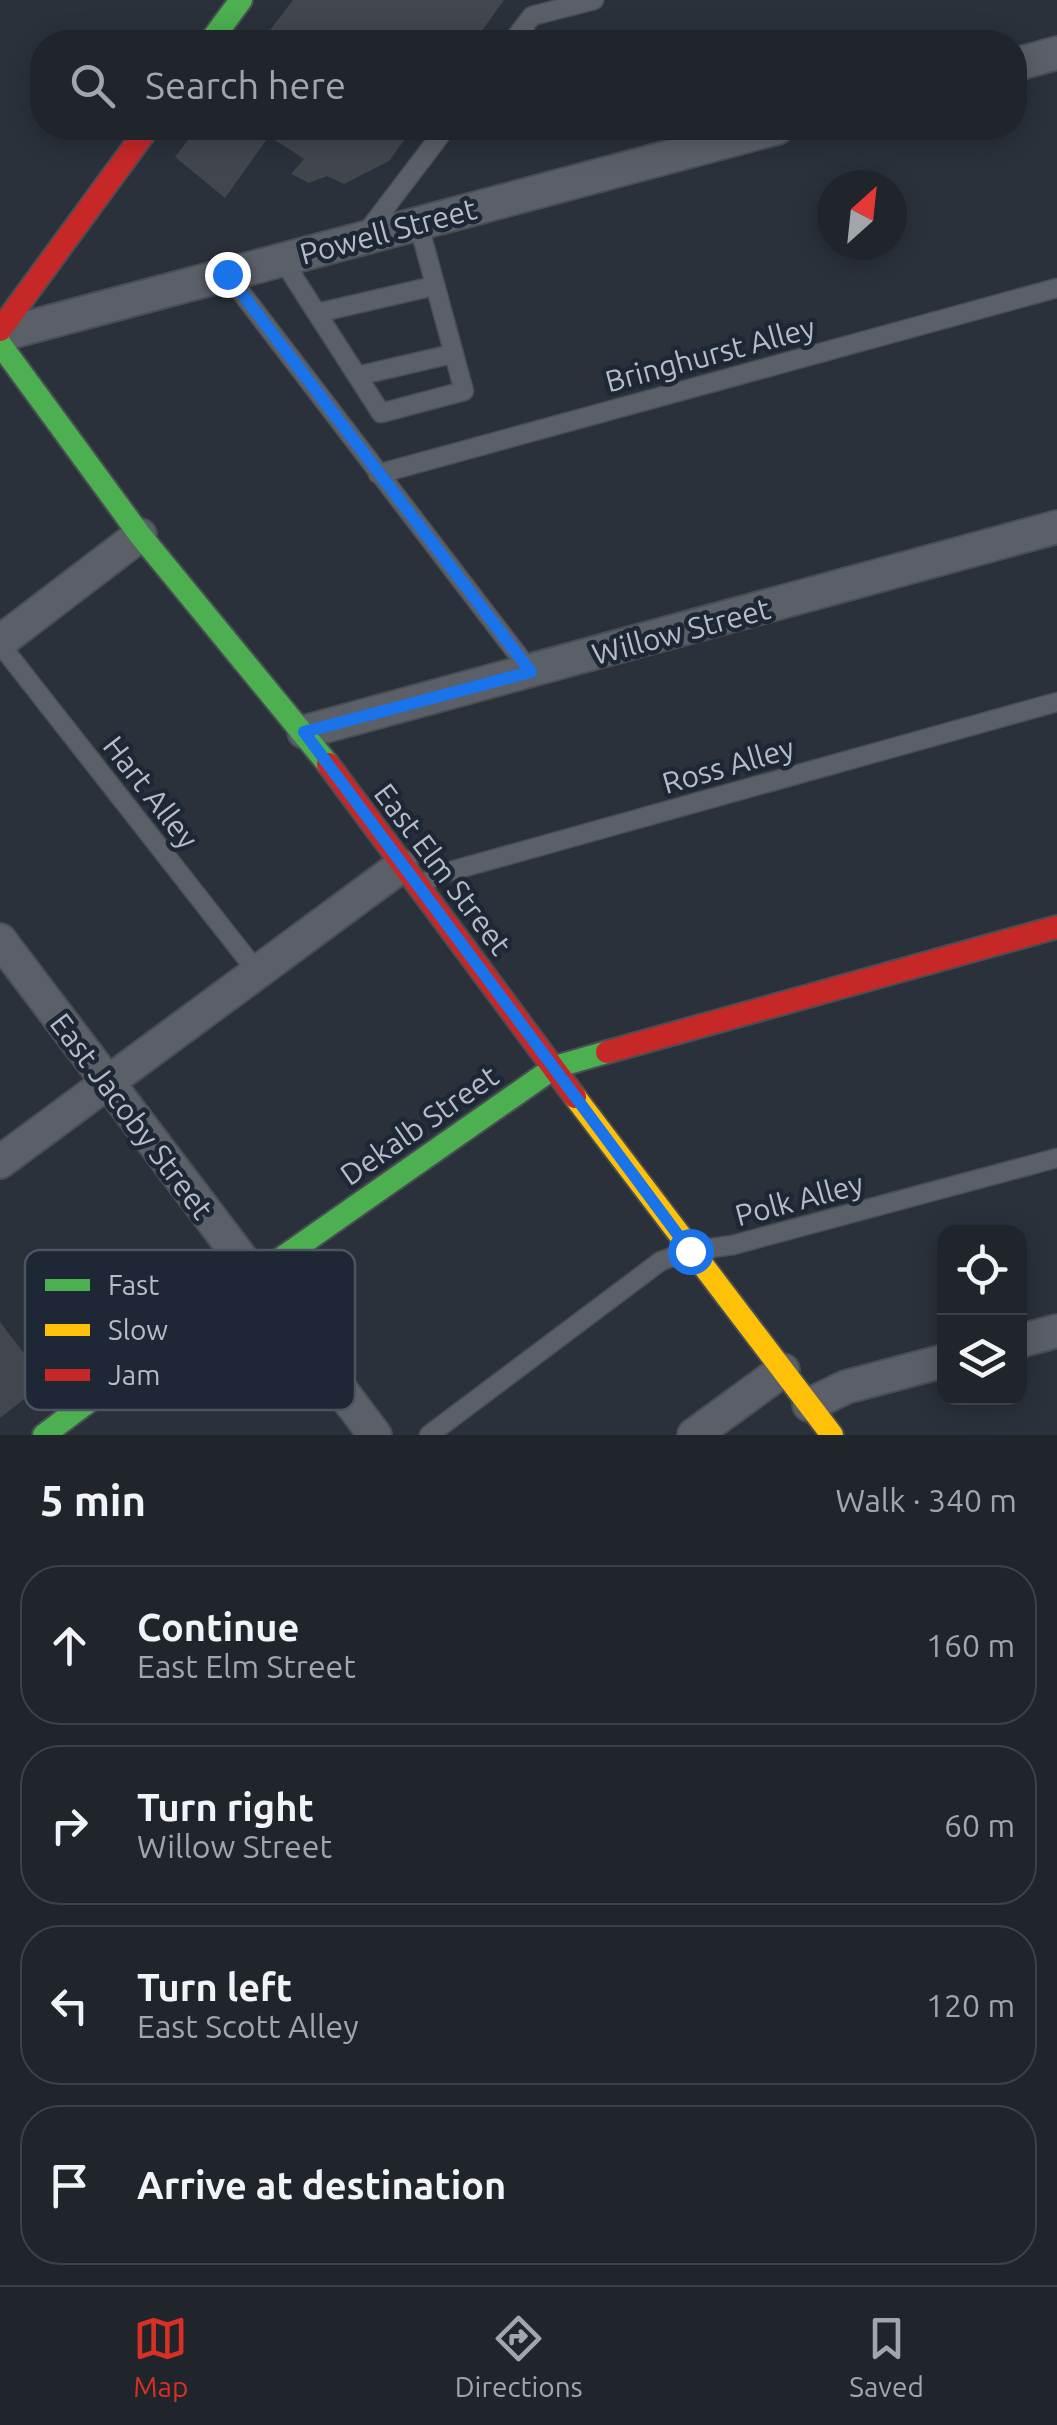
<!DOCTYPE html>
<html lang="en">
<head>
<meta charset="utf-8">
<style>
  body { margin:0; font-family:Ubuntu,sans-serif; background:#2d3138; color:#f1f3f6 }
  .controls { position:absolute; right:30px; bottom:30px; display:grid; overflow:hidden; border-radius:20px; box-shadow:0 5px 25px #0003 }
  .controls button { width:90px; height:90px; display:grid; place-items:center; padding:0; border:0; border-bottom:2px solid #3d4248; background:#20252c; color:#f1f3f6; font:50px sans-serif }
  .compass { position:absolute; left:817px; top:170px; width:90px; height:90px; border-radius:50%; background:#20252c; box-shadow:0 5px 25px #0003; rotate:27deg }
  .stop { position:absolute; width:30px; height:30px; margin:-22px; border:8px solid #1a73e8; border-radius:50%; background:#fff }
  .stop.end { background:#1a73e8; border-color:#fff; box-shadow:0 2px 10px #0008 }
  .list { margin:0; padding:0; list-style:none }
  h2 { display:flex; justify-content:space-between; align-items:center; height:130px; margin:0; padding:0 40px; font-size:42px }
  h2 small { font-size:32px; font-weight:400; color:#a2a5a9 }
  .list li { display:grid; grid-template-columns:65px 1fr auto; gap:30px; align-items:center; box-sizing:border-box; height:160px; margin:0 20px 20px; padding:0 20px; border:2px solid #3d4248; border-radius:40px }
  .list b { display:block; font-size:38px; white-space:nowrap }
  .list p { margin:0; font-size:32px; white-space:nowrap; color:#a2a5a9 }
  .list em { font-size:32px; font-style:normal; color:#a2a5a9 }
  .icon { flex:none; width:55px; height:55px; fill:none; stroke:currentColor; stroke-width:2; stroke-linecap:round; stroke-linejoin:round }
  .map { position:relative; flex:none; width:1057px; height:1435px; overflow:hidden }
  .search { position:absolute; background:#20252c; box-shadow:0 5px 25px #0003; left:30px; right:30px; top:30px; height:110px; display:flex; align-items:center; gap:25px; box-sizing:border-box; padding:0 35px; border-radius:40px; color:#a2a5a9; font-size:38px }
  .sheet { height:850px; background:#20252c }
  nav { display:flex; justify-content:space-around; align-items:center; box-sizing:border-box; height:140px; border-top:2px solid #3d4248; background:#20252c; font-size:28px; color:#a2a5a9 }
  nav a { display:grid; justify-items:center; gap:5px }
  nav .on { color:#d93025 }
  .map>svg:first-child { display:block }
  .building { fill:#42474e }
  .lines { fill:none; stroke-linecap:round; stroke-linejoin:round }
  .lane-casing { stroke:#494d54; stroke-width:21 }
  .street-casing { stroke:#494d54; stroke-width:36 }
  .fast-casing { stroke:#494d54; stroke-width:26 }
  .slow-casing { stroke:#494d54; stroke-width:26 }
  .jam-casing { stroke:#494d54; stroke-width:26 }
  .lane { stroke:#5b5f67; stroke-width:18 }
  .street { stroke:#5b5f67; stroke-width:32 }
  .fast { stroke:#4caf50; stroke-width:22 }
  .slow { stroke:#ffc107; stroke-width:22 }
  .jam { stroke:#c62828; stroke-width:22 }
  .route { stroke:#1a73e8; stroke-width:12 }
  .labels { text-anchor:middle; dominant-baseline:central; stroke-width:9; stroke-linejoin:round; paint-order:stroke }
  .street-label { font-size:30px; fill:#b6bdca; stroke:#1e2735 }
  .key { fill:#1e2735; stroke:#4c5462; stroke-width:2.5 }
  .key-label { font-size:28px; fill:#b6bdca }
</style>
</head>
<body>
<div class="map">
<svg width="1057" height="1435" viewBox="0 0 1057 1435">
  <rect width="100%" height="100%" fill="#2b313a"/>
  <path class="building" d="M293,0H504L474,42H261Z
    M197,128H413L389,161L344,184L327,176L309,183L291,174L304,159L269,136L225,198L175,157Z
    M0,1322L46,1382L0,1418Z"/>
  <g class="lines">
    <defs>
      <path id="lane" d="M512,42L532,16L594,0
        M363,237L446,128
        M282,259L381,413L464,391L418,222
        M227,274L531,672
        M317,313L434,286
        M357,376L452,354
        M378,474L1057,288
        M0,644L258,973
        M421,884L440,874L1057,702
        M429,1435L661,1261L690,1251L733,1245L1057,1158"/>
      <path id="street" d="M1014,65L1057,53
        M0,335L777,128
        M0,642L140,535
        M304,732L1057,527
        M0,940L375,1435
        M0,1162L401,866
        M1020,1341L1057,1331
        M809,1405L846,1387L944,1361
        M694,1435L783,1370"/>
      <path id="fast" d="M210,42L241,0
        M0,344L140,535L328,764
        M44,1435L253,1278L555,1067L607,1052"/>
      <path id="slow" d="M575,1097L832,1435"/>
      <path id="jam" d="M0,330L148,128
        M328,764L575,1097
        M607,1052L1057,927"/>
    </defs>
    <use href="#lane" class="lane-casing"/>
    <use href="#street" class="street-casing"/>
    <use href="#fast" class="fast-casing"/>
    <use href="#slow" class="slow-casing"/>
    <use href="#jam" class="jam-casing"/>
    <use href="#lane" class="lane"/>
    <use href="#street" class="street"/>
    <use href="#fast" class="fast"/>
    <use href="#slow" class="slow"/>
    <use href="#jam" class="jam"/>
  </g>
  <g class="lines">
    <path class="route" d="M227,274L531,672L304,732L690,1251"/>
  </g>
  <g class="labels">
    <g class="street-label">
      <text transform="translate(388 231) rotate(-15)">Powell Street</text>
      <text transform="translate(710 354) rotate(-15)">Bringhurst Alley</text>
      <text transform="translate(681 631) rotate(-15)">Willow Street</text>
      <text transform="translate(728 765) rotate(-16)">Ross Alley</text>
      <text transform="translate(151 792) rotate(52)">Hart Alley</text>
      <text transform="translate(443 869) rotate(53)">East Elm Street</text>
      <text transform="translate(132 1116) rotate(53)">East Jacoby Street</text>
      <text transform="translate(419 1125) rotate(-35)">Dekalb Street</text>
      <text transform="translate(799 1199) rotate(-15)">Polk Alley</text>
    </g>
  </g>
  <rect x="25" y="1250" width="330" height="160" rx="15" class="key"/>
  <rect x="45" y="1279" width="45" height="12" fill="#4caf50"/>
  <rect x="45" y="1324" width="45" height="12" fill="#ffc107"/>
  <rect x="45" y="1369" width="45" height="12" fill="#c62828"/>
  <g class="key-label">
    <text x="108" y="1295">Fast</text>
    <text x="108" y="1340">Slow</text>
    <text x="108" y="1385">Jam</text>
  </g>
</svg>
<div class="controls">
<button><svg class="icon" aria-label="locate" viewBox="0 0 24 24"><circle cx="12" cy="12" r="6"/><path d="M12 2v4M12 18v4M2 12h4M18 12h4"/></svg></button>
<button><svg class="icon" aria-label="layers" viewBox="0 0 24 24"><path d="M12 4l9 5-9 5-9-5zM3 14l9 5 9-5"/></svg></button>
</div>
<svg class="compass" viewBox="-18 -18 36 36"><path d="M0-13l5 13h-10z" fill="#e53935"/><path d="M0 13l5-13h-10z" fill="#a2a5a9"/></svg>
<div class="stop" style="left:690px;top:1251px"></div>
<div class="stop end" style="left:227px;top:274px"></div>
<div class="search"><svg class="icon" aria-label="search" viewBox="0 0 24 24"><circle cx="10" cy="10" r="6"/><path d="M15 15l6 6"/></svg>Search here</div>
</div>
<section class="sheet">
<h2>5 min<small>Walk · 340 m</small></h2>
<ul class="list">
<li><svg class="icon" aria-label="ahead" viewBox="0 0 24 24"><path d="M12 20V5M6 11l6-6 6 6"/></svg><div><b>Continue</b><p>East Elm Street</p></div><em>160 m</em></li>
<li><svg class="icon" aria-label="right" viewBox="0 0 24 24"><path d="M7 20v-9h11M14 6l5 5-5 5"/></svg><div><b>Turn right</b><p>Willow Street</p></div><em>60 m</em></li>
<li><svg class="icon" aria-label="left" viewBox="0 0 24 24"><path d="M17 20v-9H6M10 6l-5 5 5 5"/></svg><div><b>Turn left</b><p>East Scott Alley</p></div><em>120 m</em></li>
<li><svg class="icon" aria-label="arrive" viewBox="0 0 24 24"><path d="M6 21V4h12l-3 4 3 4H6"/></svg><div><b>Arrive at destination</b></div></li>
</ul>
</section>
<nav>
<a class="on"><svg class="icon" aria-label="map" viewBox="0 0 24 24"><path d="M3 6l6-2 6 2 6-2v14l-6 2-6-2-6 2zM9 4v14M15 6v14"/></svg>Map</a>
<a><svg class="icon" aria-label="directions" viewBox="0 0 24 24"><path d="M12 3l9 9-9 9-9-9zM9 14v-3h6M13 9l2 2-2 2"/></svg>Directions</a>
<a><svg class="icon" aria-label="saved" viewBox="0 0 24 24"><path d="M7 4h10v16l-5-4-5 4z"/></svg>Saved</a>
</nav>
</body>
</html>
